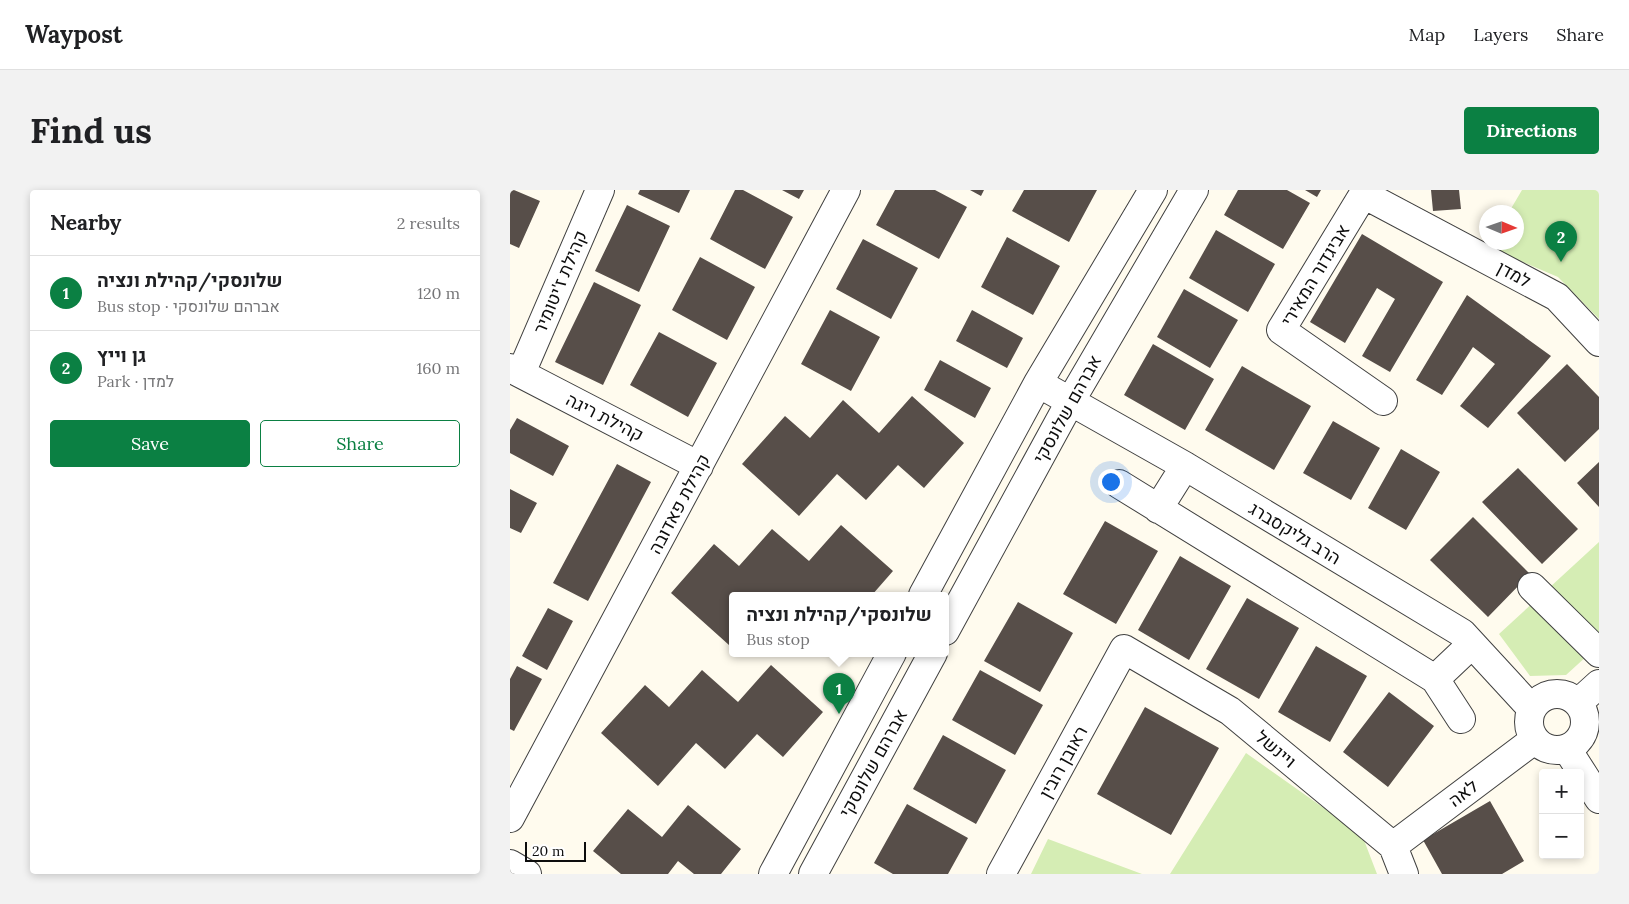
<!DOCTYPE html>
<html lang="en">
<head>
<meta charset="utf-8">
<style>
  body { margin:0; font-family:Lora,Heebo,serif; background:#f2f2f2; color:#202124 }
  .controls { position:absolute; right:15px; bottom:15px; display:grid; overflow:hidden; border-radius:5px; box-shadow:0 2px 8px #0003 }
  .controls button { width:45px; height:45px; display:grid; place-items:center; padding:0; border:0; border-bottom:1px solid #e0e0e0; background:#fff; color:#202124; font:25px sans-serif }
  .compass { position:absolute; left:969px; top:15px; width:45px; height:45px; border-radius:50%; background:#fff; box-shadow:0 2px 8px #0003; rotate:92deg }
  .scale { position:absolute; left:15px; bottom:12px; width:61px; box-sizing:border-box; padding-left:5px; border:2px solid #0d0d0d; border-top:0; font-size:14px; line-height:18px; white-space:nowrap; color:#0d0d0d; -webkit-text-stroke:4px #fff; paint-order:stroke }
  .you { position:absolute; left:600px; top:291px; width:18px; height:18px; margin:-12px; border:4px solid #fff; border-radius:50%; background:#1a73e8; box-shadow:0 0 0 8px #1a73e833 }
  .badge { display:grid; place-items:center; width:32px; height:32px; border-radius:50%; background:#0b8043; color:#fff; font-size:16px; font-weight:700 }
  .pin { position:absolute; translate:-50% -41px; filter:drop-shadow(0 1px 2px #0008) }
  .pin::after { content:''; position:absolute; top:26px; width:18px; height:15px; background:inherit; clip-path:polygon(0 0,100% 0,50% 100%) }
  .popup { position:absolute; left:219px; top:402px; width:220px; height:65px; box-sizing:border-box; display:grid; place-content:center; border-radius:5px; background:#fff; filter:drop-shadow(0 1px 4px #0005); font-size:16px; white-space:nowrap; color:#757577 }
  .popup b { font-size:19px; color:#202124 }
  .popup::after { content:''; position:absolute; left:50%; top:100%; margin-left:-10px; border:10px solid transparent; border-top-color:#fff }
  .list { margin:0; padding:0; list-style:none }
  h2 { display:flex; justify-content:space-between; align-items:center; height:65px; margin:0; padding:0 20px; font-size:21px }
  h2 small { font-size:16px; font-weight:400; color:#757577 }
  .list li { display:grid; grid-template-columns:32px 1fr auto; gap:15px; align-items:center; box-sizing:border-box; height:75px; padding:0 20px; border-top:1px solid #e0e0e0 }
  .list b { display:block; font-size:19px; white-space:nowrap }
  .list p { margin:0; font-size:16px; white-space:nowrap; color:#757577 }
  .list em { font-size:16px; font-style:normal; color:#757577 }
  .actions { display:flex; gap:10px; padding:15px 20px }
  .actions a { flex:1; padding:11px 0; border:1px solid #0b8043; border-radius:5px; text-align:center; font-size:18px; color:#0b8043 }
  .actions .main { background:#0b8043; color:#fff }
  .map { position:relative; flex:none; width:1089px; height:684px; overflow:hidden; border-radius:5px }
  header { display:flex; align-items:center; gap:30px; box-sizing:border-box; height:70px; padding:0 25px; background:#fff; border-bottom:1px solid #e0e0e0 }
  header strong { font-size:24px }
  nav { display:flex; gap:28px; margin-inline-start:auto; font-size:18px }
  .intro { display:flex; align-items:center; justify-content:space-between; box-sizing:border-box; height:120px; padding:0 30px }
  h1 { margin:0; font-size:35px }
  .button { padding:12px 22px; border-radius:5px; background:#0b8043; color:#fff; font-size:18px; font-weight:700 }
  main { display:flex; gap:30px; padding:0 30px }
  aside { flex:1; background:#fff; border-radius:5px; box-shadow:0 2px 8px #0003 }
  .map>svg:first-child { display:block }
  .green { fill:#d5edb4 }
  .building { fill:#574e49 }
  .lines { fill:none; stroke-linecap:round; stroke-linejoin:round }
  .minor-casing { stroke:#404040; stroke-width:30 }
  .minor { stroke:#fff; stroke-width:28 }
  .labels { text-anchor:middle; dominant-baseline:central; stroke-width:5; stroke-linejoin:round; paint-order:stroke }
  .street-label { font-size:18px; fill:#0d0d0d; stroke:#fff }
</style>
</head>
<body>
<header>
<strong>Waypost</strong>
<nav><a>Map</a><a>Layers</a><a>Share</a></nav>
</header>
<div class="intro"><h1>Find us</h1><a class="button">Directions</a></div>
<main>
<aside>
<h2>Nearby<small>2 results</small></h2>
<ul class="list">
<li><span class="badge">1</span><div><b>שלונסקי/קהילת ונציה</b><p>Bus stop · אברהם שלונסקי</p></div><em>120 m</em></li>
<li><span class="badge">2</span><div><b>גן וייץ</b><p>Park · למדן</p></div><em>160 m</em></li>
</ul>
<div class="actions"><a class="main">Save</a><a>Share</a></div>
</aside>
<div class="map">
<svg width="1089" height="684" viewBox="0 0 1089 684">
  <rect width="100%" height="100%" fill="#fffbee"/>
  <path class="green" d="M1012,0H1089V129L1048,87L978,57L981,53L1006,52V22H999Z
    M1089,352V455L1056,485L1020,486L989,444Z
    M736,563L852,645L867,684H660Z
    M538,649L632,684H521Z"/>
  <path class="building" d="M0,0H4L30,11L9,58L0,54Z
    M130,0H180L169,23L128,4Z
    M225,0H233L283,27L255,79L200,49Z
    M272,0H294L289,9Z
    M385,0H425L457,17L429,69L366,35Z
    M460,0H474L471,6Z
    M514,0H587L559,52L502,21Z
    M728,0H777L800,13L773,59L714,25Z
    M795,0H811L807,7Z
    M921,0H949L951,19L923,21Z
    M117,15L160,36L129,102L85,81Z
    M706,40L765,74L738,122L679,88Z
    M852,44L933,92L880,182L852,166L885,109L867,98L835,153L800,132Z
    M497,47L550,76L523,125L471,97Z
    M353,49L408,78L381,129L326,99Z
    M190,67L245,97L217,150L162,120Z
    M84,92L131,115L93,195L45,172Z
    M674,99L728,130L700,178L647,147Z
    M957,105L1041,166L978,238L950,216L985,174L963,157L932,205L906,190Z
    M320,120L370,147L341,201L291,174Z
    M462,120L513,148L497,178L446,151Z
    M149,142L207,173L178,227L120,195Z
    M643,154L704,189L675,240L614,205Z
    M430,170L481,198L465,228L414,200Z
    M1057,174L1089,207V239L1055,272L1007,223Z
    M732,176L801,216L764,280L695,240Z
    M402,206L454,253L414,298L388,275L356,310L327,284L289,326L232,274L275,226L300,248L333,210L369,243Z
    M7,228L59,256L43,286L0,263V240Z
    M823,231L870,258L841,310L793,283Z
    M891,259L930,282L896,340L858,318Z
    M1089,272V317L1067,293Z
    M107,274L141,292L78,411L43,393Z
    M1008,278L1068,339L1032,374L972,312Z
    M0,299L27,313L11,343L0,338Z
    M963,327L1020,384L978,427L920,370Z
    M595,331L648,361L606,434L553,404Z
    M331,335L383,381L362,405H320L317,403L315,405H223V450L219,455L161,403L204,354L229,376L262,339L299,371Z
    M670,366L721,396L679,470L628,440Z
    M737,408L789,438L749,509L696,479Z
    M508,412L563,443L530,502L474,471Z
    M38,418L63,431L37,480L12,466Z
    M806,456L857,486L820,552L768,522Z
    M261,475L313,522L273,567L247,544L215,579L186,553L148,596L91,543L135,495L159,517L192,480L228,512Z
    M7,476L32,489L4,541L0,539V489Z
    M470,480L533,515L505,565L442,530Z
    M879,502L924,536L878,597L833,562Z
    M635,517L709,558L661,645L587,604Z
    M433,545L496,580L466,634L403,599Z
    M980,611L1014,671L992,684H932L913,650Z
    M397,614L458,648L438,684H383L364,673Z
    M178,615L231,659L211,684H184L168,671L158,684H111L83,661L118,619L152,647Z"/>
  <g class="lines">
    <defs>
      <path id="minor" d="M856,0L771,140L873,211
        M853,4L1047,107L1089,152
        M0,178L189,276
        M11,183L90,0
        M528,193L675,276L952,443L1022,519
        M609,294L925,489L951,529
        M648,319L675,276
        M1022,397L1089,463
        M413,405L528,193L643,0
        M435,441L560,212L684,0
        M925,489L962,454
        M1019 532a28 28 0 1 1 56 0a28 28 0 1 1-56 0Z
        M1068,513L1089,494
        M1057,559L1089,609
        M0,628L336,0
        M883,656L1024,550
        M0,674L17,684
        M263,684L382,463
        M303,684L423,463
        M491,684L614,459L720,521L883,656L894,684"/>
    </defs>
    <use href="#minor" class="minor-casing"/>
    <use href="#minor" class="minor"/>
  </g>
  <g class="labels">
    <g class="street-label">
      <text transform="translate(1004 84) rotate(28)">למדן</text>
      <text transform="translate(805 85) rotate(-59)">אביגדור המאירי</text>
      <text transform="translate(50 92) rotate(-67)">קהילת ז'יטומיר</text>
      <text transform="translate(557 219) rotate(-61)">אברהם שלונסקי</text>
      <text transform="translate(95 227) rotate(27)">קהילת ריגה</text>
      <text transform="translate(169 314) rotate(-62)">קהילת פאדובה</text>
      <text transform="translate(785 343) rotate(31)">הרב גליקסברג</text>
      <text transform="translate(766 559) rotate(40)">ויינשל</text>
      <text transform="translate(553 572) rotate(-61)">ראובן רובין</text>
      <text transform="translate(363 573) rotate(-61)">אברהם שלונסקי</text>
      <text transform="translate(953 603) rotate(-37)">לאה</text>
    </g>
  </g>
</svg>
<div class="controls">
<button>+</button>
<button>−</button>
</div>
<svg class="compass" viewBox="-18 -18 36 36"><path d="M0-13l5 13h-10z" fill="#e53935"/><path d="M0 13l5-13h-10z" fill="#757577"/></svg>
<div class="scale">20 m</div>
<div class="you"></div>
<div class="pin badge" style="left:329px;top:524px">1</div>
<div class="popup"><b>שלונסקי/קהילת ונציה</b>Bus stop</div>
<div class="pin badge" style="left:1051px;top:72px">2</div>
</div>
</main>
</body>
</html>
